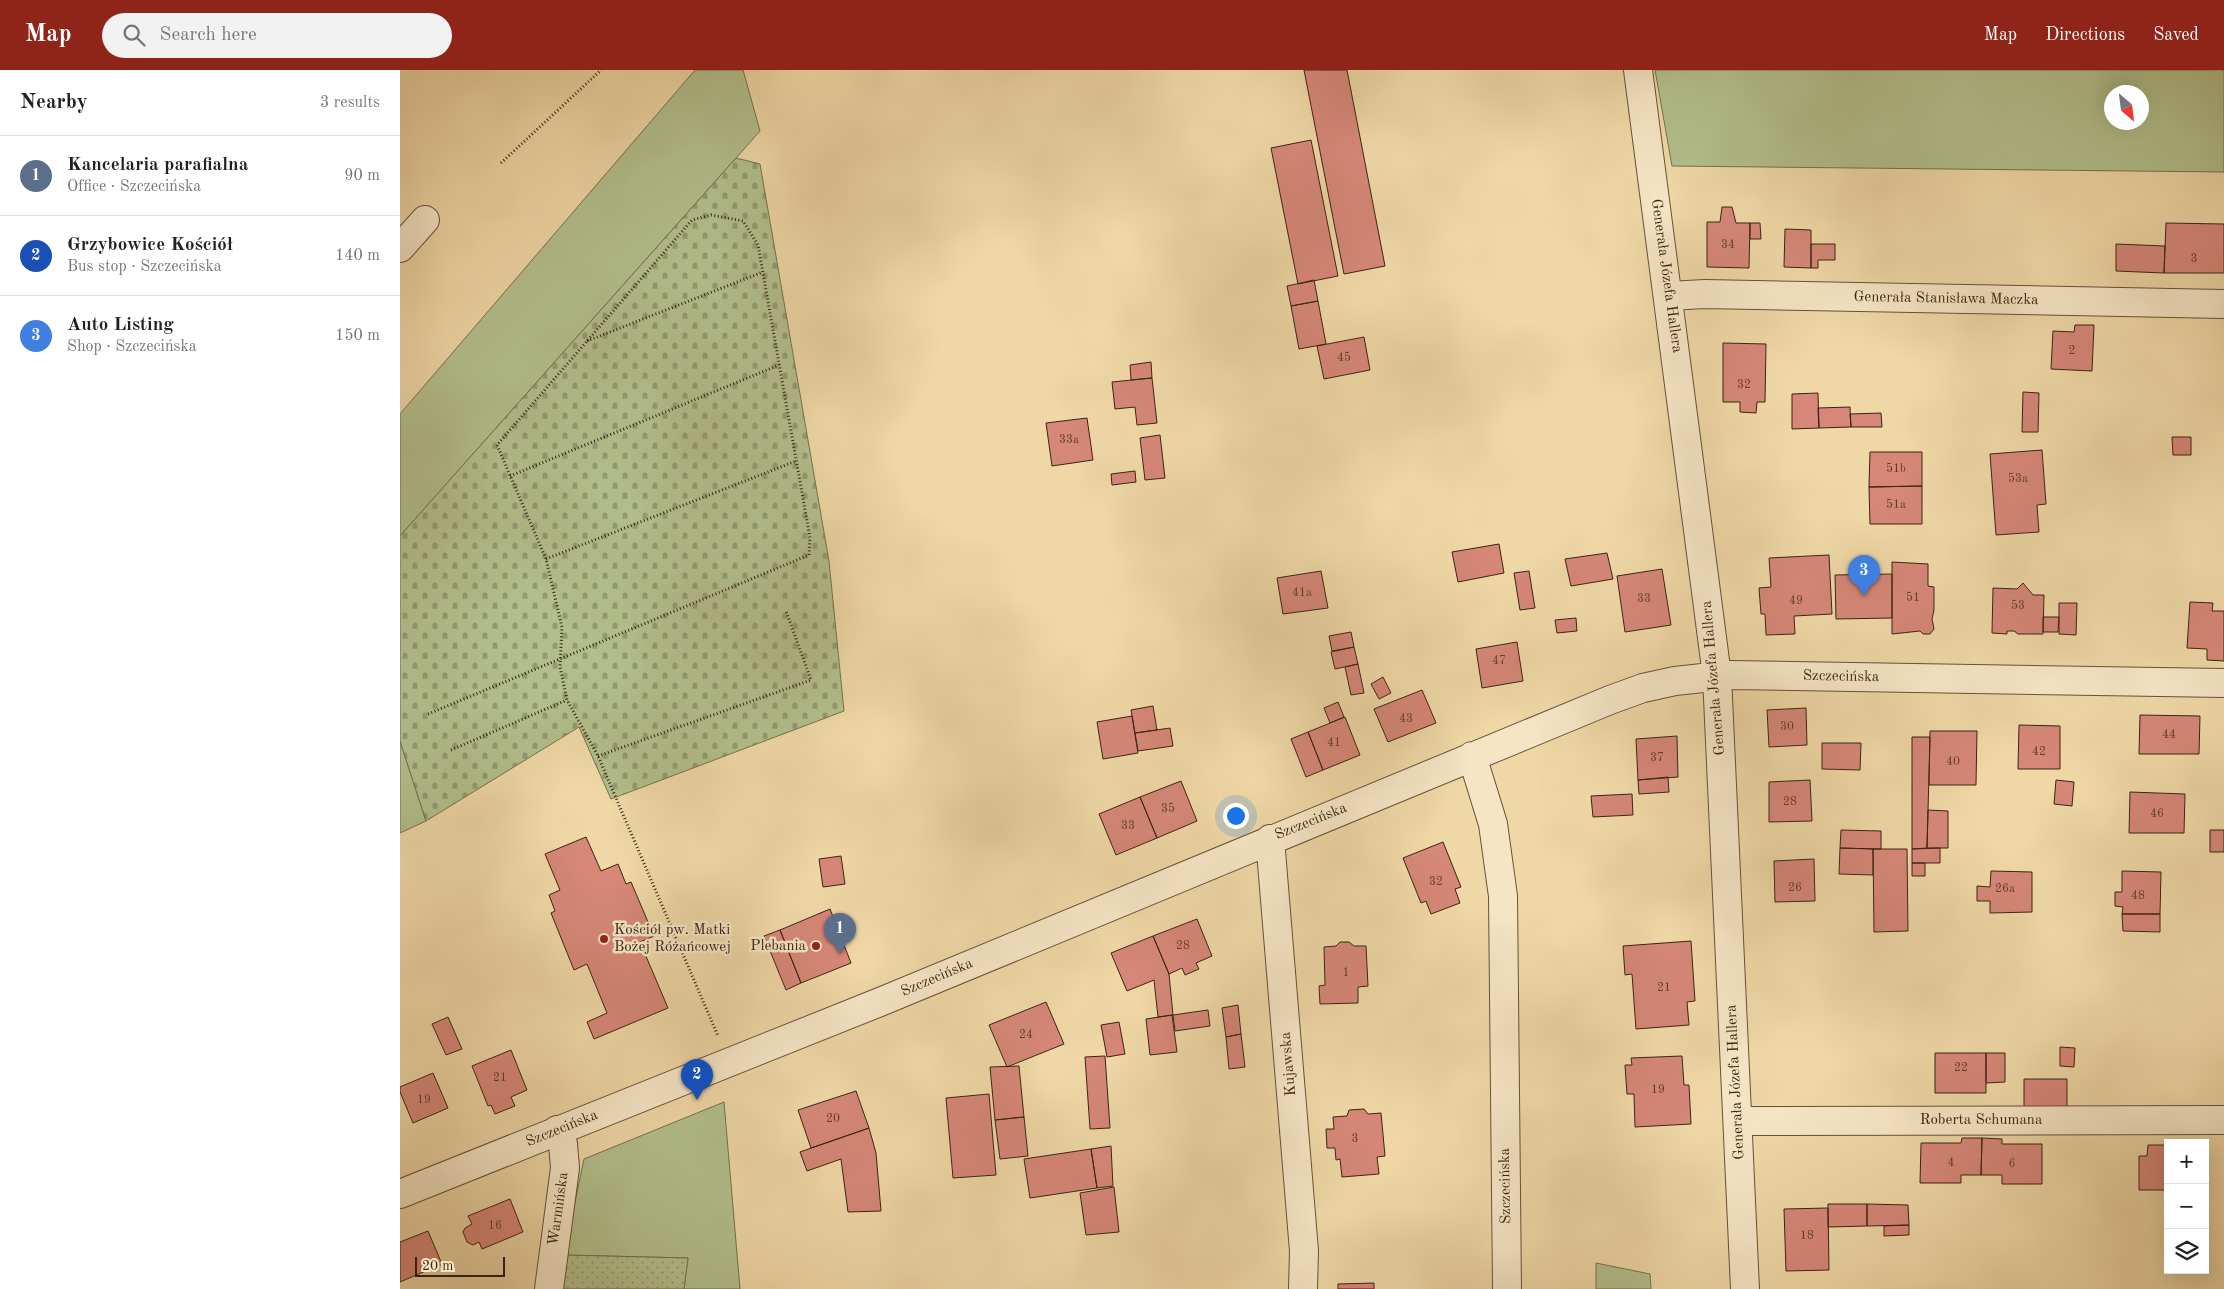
<!DOCTYPE html>
<html lang="en">
<head>
<meta charset="utf-8">
<style>
  body { margin:0; font-family:"Old Standard TT",serif; background:#f2f2f2; color:#202124 }
  .controls { position:absolute; right:15px; bottom:15px; display:grid; overflow:hidden; border-radius:0px; box-shadow:0 5px 20px #0002 }
  .controls button { width:45px; height:45px; display:grid; place-items:center; padding:0; border:0; border-bottom:1px solid #e0e0e0; background:#fff; color:#202124; font:25px sans-serif }
  .compass { position:absolute; left:1704px; top:15px; width:45px; height:45px; border-radius:50%; background:#fff; box-shadow:0 5px 20px #0002; rotate:152deg }
  .scale { position:absolute; left:15px; bottom:12px; width:90px; box-sizing:border-box; padding-left:5px; border:2px solid #3a2315; border-top:0; font-size:14px; line-height:18px; white-space:nowrap; color:#3a2315; -webkit-text-stroke:4px #f5e5c5; paint-order:stroke }
  .you { position:absolute; left:835px; top:745px; width:18px; height:18px; margin:-12px; border:4px solid #fff; border-radius:50%; background:#1a73e8; box-shadow:0 0 0 8px #1a73e833 }
  .badge { display:grid; place-items:center; width:32px; height:32px; border-radius:50%; background:#8f2418; color:#fff; font-size:16px; font-weight:700 }
  .pin { position:absolute; translate:-50% -41px; filter:drop-shadow(0 1px 2px #0008) }
  .pin::after { content:''; position:absolute; top:26px; width:18px; height:15px; background:inherit; clip-path:polygon(0 0,100% 0,50% 100%) }
  .list { margin:0; padding:0; list-style:none }
  h2 { display:flex; justify-content:space-between; align-items:center; height:65px; margin:0; padding:0 20px; font-size:21px }
  h2 small { font-size:16px; font-weight:400; color:#757577 }
  .list li { display:grid; grid-template-columns:32px 1fr auto; gap:15px; align-items:center; box-sizing:border-box; height:80px; padding:0 20px; border-top:1px solid #e0e0e0 }
  .list b { display:block; font-size:19px; white-space:nowrap }
  .list p { margin:0; font-size:16px; white-space:nowrap; color:#757577 }
  .list em { font-size:16px; font-style:normal; color:#757577 }
  .icon { flex:none; width:28px; height:28px; fill:none; stroke:currentColor; stroke-width:2; stroke-linecap:round; stroke-linejoin:round }
  .map { position:relative; flex:none; width:1824px; height:1219px; overflow:hidden }
  header { display:flex; align-items:center; gap:30px; box-sizing:border-box; height:70px; padding:0 25px; background:#8f2418; color:#fff }
  header strong { font-size:24px }
  nav { display:flex; gap:28px; margin-inline-start:auto; font-size:18px }
  .search { width:350px; height:45px; background:#f2f2f2; display:flex; align-items:center; gap:12px; box-sizing:border-box; padding:0 18px; border-radius:28px; color:#757577; font-size:19px }
  main { display:flex }
  aside { flex:1; background:#fff }
  .map>svg:first-child { display:block }
  .green { fill:#b2bf8c; stroke:#767150; fill-rule:evenodd }
  .cemetery { fill:url(#cemetery-stones); stroke:#767150 }
  .park { fill:url(#park-dots); stroke:#767150 }
  .building { fill:#d68778; stroke:#3a2315 }
  .lines { fill:none; stroke-linecap:round; stroke-linejoin:round }
  .minor-casing { stroke:#675039; stroke-width:30 }
  .path { stroke:#3a2315; stroke-width:3; stroke-dasharray:1 2.5; stroke-linecap:butt }
  .minor { stroke:#f5e5c5; stroke-width:28 }
  .poi-dot { fill:#8f2418; stroke:#f5e5c5; stroke-width:2 }
  .labels { text-anchor:middle; dominant-baseline:central; stroke-width:5; stroke-linejoin:round; paint-order:stroke }
  .number-label { font-size:12px; fill:#613c2e }
  .street-label { font-size:15px; fill:#3a2315; stroke:#f5e5c5 }
  .poi-label { font-size:15px; fill:#3a2315; stroke:#f5e5c5; text-anchor:start }
</style>
</head>
<body>
<header>
<strong>Map</strong>
<div class="search"><svg class="icon" aria-label="search" viewBox="0 0 24 24"><circle cx="10" cy="10" r="6"/><path d="M15 15l6 6"/></svg>Search here</div>
<nav><a>Map</a><a>Directions</a><a>Saved</a></nav>
</header>
<main>
<aside>
<h2>Nearby<small>3 results</small></h2>
<ul class="list">
<li><span class="badge" style="background:#5c6f8a">1</span><div><b>Kancelaria parafialna</b><p>Office · Szczecińska</p></div><em>90 m</em></li>
<li><span class="badge" style="background:#1a4fb4">2</span><div><b>Grzybowice Kościół</b><p>Bus stop · Szczecińska</p></div><em>140 m</em></li>
<li><span class="badge" style="background:#3f7fe0">3</span><div><b>Auto Listing</b><p>Shop · Szczecińska</p></div><em>150 m</em></li>
</ul>
</aside>
<div class="map">
<svg width="1824" height="1219" viewBox="0 0 1824 1219">
  <defs>
    <pattern id="cemetery-stones" width="16" height="16" patternUnits="userSpaceOnUse" patternTransform="scale(1.25)"><rect width="16" height="16" fill="#b2bf8c"/><path d="M2 7V4a2 2 0 0 1 4 0v3zM10 15v-3a2 2 0 0 1 4 0v3z" fill="#929b71"/></pattern>
    <pattern id="park-dots" width="8" height="8" patternUnits="userSpaceOnUse" patternTransform="scale(1.25)"><rect width="8" height="8" fill="#b2bf8c"/><path d="M2 2h.1M6 6h.1" fill="none" stroke="#929b71" stroke-width="1.8" stroke-linecap="round"/></pattern>
  </defs>
  <rect width="100%" height="100%" fill="#efd7a6"/>
  <filter id="stains"><feTurbulence type="fractalNoise" baseFrequency=".004" numOctaves="4"/><feColorMatrix values="0 0 0 0 .2 0 0 0 0 .09 0 0 0 0 .02 0 0 0 .5 -.17"/></filter>
  <radialGradient id="worn" r=".72"><stop offset=".6" stop-color="#630" stop-opacity="0"/><stop offset="1" stop-color="#630" stop-opacity=".3"/></radialGradient>
  <path class="green" d="M295,0H343L360,61L0,466V344Z
    M1255,0H1824V102L1272,96ZM1742,22V52H1712V22Z
    M0,671L26,751L0,763Z
    M324,1032L340,1219H284L288,1188L164,1185L184,1089Z
    M1196,1193L1250,1204L1251,1219H1196Z"/>
  <path class="cemetery" d="M336,88L360,94L429,491L444,641L211,729L179,657L26,751L0,671V466Z"/>
  <path class="park" d="M164,1185L288,1188L284,1219H161Z"/>
  <path class="building" d="M904,0H947L985,196L944,204Z
    M911,70L938,206L898,214L871,78Z
    M1322,137H1332L1336,153H1350L1349,198L1307,197V152H1320Z
    M1350,153H1360L1361,169H1350Z
    M1766,153L1824,154V203H1764Z
    M1385,159L1411,160V198L1384,197Z
    M1411,174H1435V190H1418V198H1411Z
    M1716,174L1765,176L1764,203L1716,201Z
    M914,210L918,231L891,236L887,216Z
    M918,231L926,274L899,279L891,236Z
    M1675,255H1694L1692,301L1651,299L1653,261L1674,262Z
    M964,267L970,300L924,309L917,276Z
    M1323,273L1366,274L1365,332H1357L1356,343L1340,342V332H1323Z
    M751,292L752,308L731,310L730,295Z
    M752,308L757,353L737,355L735,337L715,339L712,312Z
    M1623,322L1639,323L1638,362H1622Z
    M1418,323L1419,358L1392,359V324Z
    M1450,337L1451,357L1419,358L1418,338Z
    M1481,343L1482,357H1451L1450,344Z
    M687,348L693,390L652,396L646,353Z
    M760,365L765,408L745,410L740,368Z
    M1772,367H1791V385H1773Z
    M1642,380L1646,434L1637,435L1639,462L1596,465L1590,384Z
    M1470,382H1522V416L1469,417Z
    M735,401L736,412L712,415L711,404Z
    M1522,416V454H1470L1469,417Z
    M1099,474L1104,503L1058,512L1052,482Z
    M1207,483L1213,509L1171,516L1165,489Z
    M1429,485L1432,544L1394,546L1395,564L1366,565L1365,544H1361L1359,518L1371,517L1369,488Z
    M1492,492L1528,494V516L1534,517V540L1532,549L1534,559L1530,564H1523L1520,561L1492,564Z
    M1262,499L1271,555L1225,562L1217,506Z
    M921,501L928,538L883,544L877,508Z
    M1129,501L1135,538L1120,540L1114,503Z
    M1492,504V548L1436,549L1435,505Z
    M1623,513L1633,525H1644L1643,564H1618L1614,561H1607V564L1592,563L1593,518L1617,519Z
    M1790,532L1813,533L1812,541H1824V591L1807,590V579L1787,578Z
    M1659,533H1677L1676,565L1659,564Z
    M1643,547H1659L1658,562H1643Z
    M1176,548L1177,561L1157,563L1155,550Z
    M951,562L954,577L932,581L929,566Z
    M1117,572L1123,611L1082,618L1076,579Z
    M954,577L958,594L935,599L931,582Z
    M958,594L964,623L951,625L945,597Z
    M983,607L991,623L979,629L971,614Z
    M1022,620L1036,653L988,672L974,639Z
    M938,632L944,647L930,653L924,638Z
    M753,636L757,660L735,663L731,640Z
    M1406,638L1407,675L1369,677L1367,640Z
    M1740,645L1800,646L1799,684H1739Z
    M732,646L738,683L703,689L697,652Z
    M945,647L960,685L923,700L908,662Z
    M1619,655L1660,656V699H1618Z
    M770,658L773,676L738,681L735,663Z
    M1530,661H1577L1576,715H1529Z
    M908,662L923,700L906,707L891,669Z
    M1277,666L1278,707L1238,710L1236,669Z
    M1512,667H1530L1527,778L1512,779Z
    M1422,673H1461L1460,700L1422,699Z
    M1268,707L1269,722L1239,724L1238,710Z
    M1410,710L1412,751L1369,752V712Z
    M1656,710L1674,712L1672,736L1654,734Z
    M781,711L797,751L757,768L740,727Z
    M1730,722L1785,724L1784,763H1729Z
    M1232,724L1233,745L1193,747L1191,726Z
    M740,727L757,768L716,785L699,744Z
    M1528,740L1548,741V778H1527Z
    M1441,760L1481,761V779L1440,778Z
    M1810,760H1824V782H1810Z
    M186,767L201,801L218,794L226,814L231,812L254,866L240,872L268,938L194,969L187,952L207,943L187,894L174,900L151,843L155,841L149,825L160,820L145,784Z
    M1043,772L1061,817L1055,819L1060,833L1031,844L1026,831L1021,833L1003,788Z
    M1440,778L1473,779V805L1439,804Z
    M1540,778V793H1512V779Z
    M1473,779H1507L1508,861L1474,862Z
    M441,786L445,814L423,817L419,789Z
    M1414,789L1415,831L1375,832L1374,791Z
    M1512,793H1525V806H1512Z
    M1591,801L1632,802V842L1590,843V831H1577V816L1590,817Z
    M1722,801L1761,802L1760,844H1722L1723,837L1715,836V822H1722Z
    M430,839L451,893L401,913L380,860Z
    M1722,844H1760V862L1723,861Z
    M797,849L812,886L796,893L799,899L785,905L782,898L769,904L753,866Z
    M380,860L401,913L386,920L364,866Z
    M753,866L769,904L773,945L758,947L754,910L727,921L711,883Z
    M1291,871L1295,931L1287,932L1289,955L1236,959L1232,904L1225,905L1223,876Z
    M940,872H949L954,876H966L968,916L958,917V933L920,934L919,916L925,915L924,877L936,876Z
    M646,932L664,974L607,997L589,955Z
    M838,935L841,964L826,967L822,938Z
    M808,940L810,956L775,961L773,945Z
    M772,945L777,982L750,985L746,949Z
    M48,947L62,979L46,985L32,954Z
    M719,952L725,984L707,987L701,955Z
    M841,964L845,997L829,999L826,967Z
    M1660,977L1675,978L1674,997L1660,996Z
    M111,980L127,1020L111,1027L115,1036L95,1044L91,1035L88,1036L72,996Z
    M1535,983H1586V1023H1535Z
    M1586,983H1605V1012L1586,1013Z
    M705,986L710,1058L690,1059L685,987Z
    M1282,986L1284,1015H1289L1291,1054L1235,1057L1234,1024H1227L1225,995H1232L1231,988Z
    M619,996L624,1047L595,1050L590,997Z
    M33,1003L48,1038L13,1053L0,1022V1017Z
    M1624,1009H1667V1040H1624Z
    M456,1021L469,1058L411,1078L398,1040Z
    M589,1024L596,1105L553,1108L546,1028Z
    M964,1039L968,1044L981,1043L985,1086L977,1087L979,1104L942,1107L940,1089L936,1090L935,1078H927L926,1059H934L933,1047L947,1046L949,1040Z
    M624,1047L628,1086L600,1089L595,1050Z
    M469,1058L476,1083L481,1141L448,1142L441,1089L407,1101L400,1082Z
    M1562,1068H1582L1581,1105H1561V1113H1520L1521,1073H1561Z
    M1582,1068L1602,1069V1074H1642V1114H1602V1105H1581Z
    M1748,1075H1768V1120H1739V1086H1747Z
    M711,1076L713,1116L697,1118L691,1079Z
    M691,1079L697,1118L630,1128L624,1089Z
    M714,1117L719,1162L686,1165L680,1123Z
    M110,1129L123,1162L82,1179L79,1172L73,1175L67,1172L63,1162L65,1158L72,1154L68,1146Z
    M1428,1134H1467V1156L1428,1157Z
    M1467,1134L1508,1135L1509,1155L1467,1156Z
    M1428,1138L1429,1200L1386,1201L1384,1139Z
    M1509,1155V1165L1484,1166V1156Z
    M28,1161L42,1194L0,1212V1172Z
    M974,1213V1219H938V1214Z"/>
  <g class="lines">
    <defs>
      <path id="minor" d="M1238,0L1317,606L1345,1219
        M0,178L25,150
        M1269,226L1305,224L1824,234
        M1072,686L1093,754L1103,826L1107,1219
        M870,769L904,1181L903,1219
        M1338,1051L1824,1050
        M0,1124L480,932L1210,630L1243,618L1275,611L1330,605L1824,613
        M149,1219L165,1098L163,1074L157,1060"/>
    </defs>
    <use href="#minor" class="minor-casing"/>
    <path class="path" d="M101,93L201,0
      M187,271L363,202
      M110,406L379,295
      M146,489L396,391
      M28,644L409,485L410,468L358,175L343,151L311,145L292,150L97,375L146,489L162,557L160,597L167,630L198,686L318,966
      M51,680L167,630
      M198,686L411,610L386,541"/>
    <use href="#minor" class="minor"/>
  </g>
  <g class="poi-dot">
    <circle cx="204" cy="869" r="5"/>
    <circle cx="416" cy="876" r="5"/>
  </g>
  <g class="labels">
    <g class="number-label">
      <text x="1328" y="175">34</text>
      <text x="1794" y="189">3</text>
      <text x="1672" y="281">2</text>
      <text x="944" y="288">45</text>
      <text x="1344" y="315">32</text>
      <text x="669" y="370">33a</text>
      <text x="1496" y="399">51b</text>
      <text x="1618" y="409">53a</text>
      <text x="1496" y="435">51a</text>
      <text x="902" y="523">41a</text>
      <text x="1513" y="528">51</text>
      <text x="1244" y="529">33</text>
      <text x="1396" y="531">49</text>
      <text x="1618" y="536">53</text>
      <text x="1099" y="591">47</text>
      <text x="1006" y="649">43</text>
      <text x="1387" y="657">30</text>
      <text x="1769" y="665">44</text>
      <text x="934" y="673">41</text>
      <text x="1639" y="682">42</text>
      <text x="1257" y="688">37</text>
      <text x="1553" y="692">40</text>
      <text x="1390" y="732">28</text>
      <text x="768" y="739">35</text>
      <text x="1757" y="744">46</text>
      <text x="728" y="756">33</text>
      <text x="1036" y="812">32</text>
      <text x="1395" y="818">26</text>
      <text x="1605" y="819">26a</text>
      <text x="1738" y="826">48</text>
      <text x="783" y="876">28</text>
      <text x="946" y="903">1</text>
      <text x="1264" y="918">21</text>
      <text x="626" y="965">24</text>
      <text x="1561" y="998">22</text>
      <text x="100" y="1008">21</text>
      <text x="1258" y="1020">19</text>
      <text x="24" y="1030">19</text>
      <text x="433" y="1049">20</text>
      <text x="955" y="1069">3</text>
      <text x="1551" y="1093">4</text>
      <text x="1612" y="1094">6</text>
      <text x="95" y="1156">16</text>
      <text x="1407" y="1166">18</text>
    </g>
    <g class="street-label">
      <text transform="translate(1266 206) rotate(82)">Generała Józefa Hallera</text>
      <text transform="translate(1546 229) rotate(1)">Generała Stanisława Maczka</text>
      <text transform="translate(1441 607) rotate(1)">Szczecińska</text>
      <text transform="translate(1314 608) rotate(-95)">Generała Józefa Hallera</text>
      <text transform="translate(911 752) rotate(-22)">Szczecińska</text>
      <text transform="translate(537 908) rotate(-23)">Szczecińska</text>
      <text transform="translate(889 994) rotate(-95)">Kujawska</text>
      <text transform="translate(1336 1012) rotate(-93)">Generała Józefa Hallera</text>
      <text x="1581" y="1050">Roberta Schumana</text>
      <text transform="translate(162 1059) rotate(-22)">Szczecińska</text>
      <text transform="translate(1106 1116) rotate(-91)">Szczecińska</text>
      <text transform="translate(159 1139) rotate(-82)">Warmińska</text>
    </g>
    <g class="poi-label">
      <text x="214" y="860">Kościół pw. Matki<tspan x="214" dy="17">Bożej Różańcowej</tspan></text>
      <text x="406" y="876" text-anchor="end">Plebania</text>
    </g>
  </g>
  <rect width="100%" height="100%" filter="url(#stains)"/>
  <rect width="100%" height="100%" fill="url(#worn)"/>
</svg>
<div class="controls">
<button>+</button>
<button>−</button>
<button><svg class="icon" aria-label="layers" viewBox="0 0 24 24"><path d="M12 4l9 5-9 5-9-5zM3 14l9 5 9-5"/></svg></button>
</div>
<svg class="compass" viewBox="-18 -18 36 36"><path d="M0-13l5 13h-10z" fill="#e53935"/><path d="M0 13l5-13h-10z" fill="#757577"/></svg>
<div class="scale">20 m</div>
<div class="you"></div>
<div class="pin badge" style="left:440px;top:884px;background:#5c6f8a">1</div>
<div class="pin badge" style="left:297px;top:1030px;background:#1a4fb4">2</div>
<div class="pin badge" style="left:1464px;top:526px;background:#3f7fe0">3</div>
</div>
</main>
</body>
</html>
